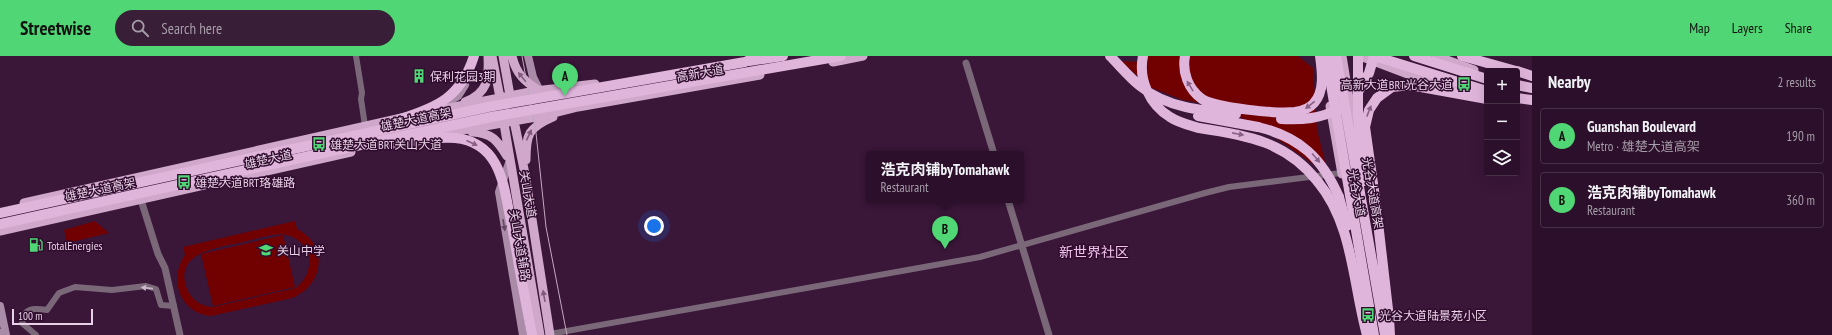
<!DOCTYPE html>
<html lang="en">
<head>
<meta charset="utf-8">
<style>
  body { margin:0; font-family:"PT Sans Narrow","Noto Sans SC",sans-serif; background:#381e37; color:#f1f3f6 }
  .controls { position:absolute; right:12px; top:12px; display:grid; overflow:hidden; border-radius:4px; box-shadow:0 4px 16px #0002 }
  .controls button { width:36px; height:36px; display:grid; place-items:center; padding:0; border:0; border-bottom:1px solid #483047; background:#2c102b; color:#f1f3f6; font:20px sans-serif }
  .scale { position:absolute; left:12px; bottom:10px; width:81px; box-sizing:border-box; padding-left:4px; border:2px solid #e8d0e6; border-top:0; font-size:11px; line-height:14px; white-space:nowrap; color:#e8d0e6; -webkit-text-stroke:3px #300c2e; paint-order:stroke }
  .you { position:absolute; left:654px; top:170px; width:14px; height:14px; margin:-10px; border:3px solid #fff; border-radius:50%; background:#1a73e8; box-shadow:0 0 0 6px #1a73e833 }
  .badge { display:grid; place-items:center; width:26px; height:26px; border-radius:50%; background:#50d674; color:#111; font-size:13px; font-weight:700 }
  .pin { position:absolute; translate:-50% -33px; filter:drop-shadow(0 1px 2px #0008) }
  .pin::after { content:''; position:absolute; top:21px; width:14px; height:12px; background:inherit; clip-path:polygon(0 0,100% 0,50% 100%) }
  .popup { position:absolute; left:866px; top:95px; width:158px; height:52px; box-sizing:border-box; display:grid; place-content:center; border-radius:4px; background:#2c102b; filter:drop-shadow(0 1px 3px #0005); font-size:13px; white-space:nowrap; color:#a69da9 }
  .popup b { font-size:15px; color:#f1f3f6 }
  .popup::after { content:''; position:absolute; left:50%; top:100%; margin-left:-8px; border:8px solid transparent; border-top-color:#2c102b }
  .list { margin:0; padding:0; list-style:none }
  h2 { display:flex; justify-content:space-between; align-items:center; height:52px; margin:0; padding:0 16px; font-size:17px }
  h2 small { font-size:13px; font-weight:400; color:#a69da9 }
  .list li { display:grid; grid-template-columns:26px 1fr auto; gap:12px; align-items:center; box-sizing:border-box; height:56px; margin:0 8px 8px; padding:0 8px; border:1px solid #483047; border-radius:4px }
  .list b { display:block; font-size:15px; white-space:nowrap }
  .list p { margin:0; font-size:13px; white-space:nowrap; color:#a69da9 }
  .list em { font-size:13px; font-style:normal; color:#a69da9 }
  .icon { flex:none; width:22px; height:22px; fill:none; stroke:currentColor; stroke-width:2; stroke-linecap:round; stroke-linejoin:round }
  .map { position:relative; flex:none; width:1532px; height:279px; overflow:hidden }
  header { display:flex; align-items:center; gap:24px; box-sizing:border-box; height:56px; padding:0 20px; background:#50d674; color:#111 }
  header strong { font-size:19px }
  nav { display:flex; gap:22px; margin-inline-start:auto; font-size:14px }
  .search { width:280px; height:36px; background:#381e37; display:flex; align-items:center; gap:10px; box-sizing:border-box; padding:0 14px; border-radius:22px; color:#a69da9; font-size:15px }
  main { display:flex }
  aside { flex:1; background:#2c102b }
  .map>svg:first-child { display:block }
  .green { fill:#710101; fill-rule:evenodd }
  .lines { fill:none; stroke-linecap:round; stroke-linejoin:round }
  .minor { stroke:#7a6879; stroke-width:6 }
  .tertiary { stroke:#7a6879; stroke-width:7 }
  .secondary { stroke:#aa8ca8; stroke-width:8 }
  .primary { stroke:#cfa8cc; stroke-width:9 }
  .trunk { stroke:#e0b5dc; stroke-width:10 }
  .tram { stroke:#c3a8c1; stroke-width:1 }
  .trunk-bridge { stroke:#e0b5dc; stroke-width:10 }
  .oneway { fill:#805a7d }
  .oneway2 { fill:#886085 }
  .oneway3 { fill:#674665 }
  .oneway4 { fill:#ccb6cb }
  .labels { text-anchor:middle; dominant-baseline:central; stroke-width:3; stroke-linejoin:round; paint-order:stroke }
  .street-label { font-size:12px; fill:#e8d0e6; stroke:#300c2e }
  .poi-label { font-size:12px; fill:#e8d0e6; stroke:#300c2e; text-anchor:start }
  .quarter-label { font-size:14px; fill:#f1c2ed; stroke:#300c2e }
</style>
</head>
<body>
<header>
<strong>Streetwise</strong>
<div class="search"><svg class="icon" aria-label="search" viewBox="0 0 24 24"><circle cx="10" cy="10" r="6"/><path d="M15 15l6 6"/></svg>Search here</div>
<nav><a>Map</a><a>Layers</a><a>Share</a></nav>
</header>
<main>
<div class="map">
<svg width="1532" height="279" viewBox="0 0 1532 279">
  <rect width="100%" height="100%" fill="#3a1639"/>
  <path class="green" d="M1140,0H1298L1313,12L1317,74L1326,109L1316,110L1269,77L1220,50L1183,44L1152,32L1120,5L1140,6Z
    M95,165L109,177L67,187L64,174Z
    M295,165L297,173C329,189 324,229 292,242L211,260C180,257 168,223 185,199L183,191ZM281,178C311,181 319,213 296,232L213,251C200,250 192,244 187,233C173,197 216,192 239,187C253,184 267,179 281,178Z
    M283,179L295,231L213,250L201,198Z"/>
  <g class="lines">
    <path class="minor" d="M356,0L362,37L361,43L365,70
      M550,278L980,201L1205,137L1229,131L1341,117
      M36,279L22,267C23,251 34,252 47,254L59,237L75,231L112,234L146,230L156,233L161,249L174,250"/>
    <path class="tertiary" d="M966,7L994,98
      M141,144L158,198L165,212L180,279
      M1008,144L1049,279"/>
    <path class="secondary" d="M528,0L533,21L540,35
      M441,50L458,40L465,29
      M510,104L499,136L523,279
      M0,250L6,279
      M0,277V279"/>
    <path class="primary" d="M492,0L501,47
      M503,0L511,45
      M512,0C516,18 525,26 540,35
      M1342,0L1354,73
      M1360,0L1429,26L1481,37
      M1436,0L1474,14
      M833,6L863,0
      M465,46C488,37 489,23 488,1
      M1330,50L1342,118
      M424,57L535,35L595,28
      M513,60L525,118L550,279
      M503,62L540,279
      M472,76C492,77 497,84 507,100
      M440,78L542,60L578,51L760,19
      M526,104C526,78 528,72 553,61
      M24,147L406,61
      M0,175L351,96"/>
    <path class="trunk" d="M1110,0C1120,10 1129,21 1140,30C1167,52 1203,55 1236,58
      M1143,0C1138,24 1150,49 1170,61C1179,67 1189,69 1199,72
      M1185,0C1182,16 1188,33 1202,43C1216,52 1277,58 1295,56C1301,55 1310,52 1314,47C1325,35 1322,15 1320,0
      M1374,0L1487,35
      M1414,0L1487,23
      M1462,0L1516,15
      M749,5L783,0
      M1517,15L1532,20
      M1517,29L1532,32
      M1517,42L1532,44
      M1198,60L1258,71
      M1318,126C1353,168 1353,229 1367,279
      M1339,141L1347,170
      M1376,149L1365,71L1369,54L1377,42L1392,31L1410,29L1487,43
      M0,157L256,101
      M0,168L323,97
      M519,210L532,279"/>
    <path class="tram" d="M522,0L536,77L546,171L567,279"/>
    <path class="trunk-bridge" d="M1326,0L1374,279
      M1336,0L1385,279
      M1358,0V59L1364,125
      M1358,36L1369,17L1374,0
      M400,63C438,51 461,41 474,0
      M1281,63C1302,64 1321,63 1340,52
      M1258,71C1300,81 1322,102 1339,141
      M1199,72C1247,79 1287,86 1318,126
      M388,89C410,86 433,80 455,82C497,86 503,123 509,156C513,174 516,192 519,210
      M323,97L491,61L841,0
      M256,101L488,51L745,6L759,0
      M1376,149L1389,262L1390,279"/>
  </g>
  <defs><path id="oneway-solid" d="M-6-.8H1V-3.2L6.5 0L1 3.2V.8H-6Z"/></defs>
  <g class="oneway">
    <use href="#oneway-solid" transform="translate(522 21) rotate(-129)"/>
    <use href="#oneway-solid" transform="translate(529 79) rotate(-65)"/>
    <use href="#oneway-solid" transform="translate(544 240) rotate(-100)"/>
  </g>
  <g class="oneway2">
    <use href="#oneway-solid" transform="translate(1190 30) rotate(-121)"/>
    <use href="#oneway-solid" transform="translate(1310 49) rotate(142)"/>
    <use href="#oneway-solid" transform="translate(1369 55) rotate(-69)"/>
    <use href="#oneway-solid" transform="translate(1238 78) rotate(11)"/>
    <use href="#oneway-solid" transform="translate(472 87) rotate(24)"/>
    <use href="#oneway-solid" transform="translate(1316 102) rotate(49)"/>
  </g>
  <use class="oneway3" href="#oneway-solid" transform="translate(504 169) rotate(80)"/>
  <use class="oneway4" href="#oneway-solid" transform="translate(147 232) rotate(-174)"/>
  <defs>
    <symbol id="building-bare" viewBox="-9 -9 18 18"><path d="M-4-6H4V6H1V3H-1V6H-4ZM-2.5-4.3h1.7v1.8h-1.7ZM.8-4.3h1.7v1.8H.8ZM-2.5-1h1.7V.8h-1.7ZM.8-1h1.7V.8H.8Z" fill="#50d674" stroke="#300c2e" stroke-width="2.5" paint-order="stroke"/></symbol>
    <symbol id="bus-bare" viewBox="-9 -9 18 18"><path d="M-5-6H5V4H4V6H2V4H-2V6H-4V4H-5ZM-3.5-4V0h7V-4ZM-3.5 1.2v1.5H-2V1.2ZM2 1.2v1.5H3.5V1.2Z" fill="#50d674" stroke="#300c2e" stroke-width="2.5" paint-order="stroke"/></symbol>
    <symbol id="fuel-bare" viewBox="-9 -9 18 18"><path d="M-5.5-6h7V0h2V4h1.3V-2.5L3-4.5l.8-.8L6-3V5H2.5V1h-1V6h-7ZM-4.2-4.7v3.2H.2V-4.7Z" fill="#50d674" stroke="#300c2e" stroke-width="2.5" paint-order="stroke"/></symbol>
    <symbol id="school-bare" viewBox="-9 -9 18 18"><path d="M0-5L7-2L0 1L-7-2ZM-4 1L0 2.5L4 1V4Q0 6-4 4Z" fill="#50d674" stroke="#300c2e" stroke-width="2.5" paint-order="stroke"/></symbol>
  </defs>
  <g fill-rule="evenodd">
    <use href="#building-bare" x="409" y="10" width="20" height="20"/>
    <use href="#bus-bare" x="1454" y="18" width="20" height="20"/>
    <use href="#bus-bare" x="309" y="78" width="20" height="20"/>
    <use href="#bus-bare" x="174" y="116" width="20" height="20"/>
    <use href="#fuel-bare" x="26" y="179" width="20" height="20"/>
    <use href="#school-bare" x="256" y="184" width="20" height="20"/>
    <use href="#bus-bare" x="1358" y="249" width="20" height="20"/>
  </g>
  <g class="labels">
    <g class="street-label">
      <text transform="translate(700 17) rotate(-10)">高新大道</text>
      <text transform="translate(416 63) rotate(-12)">雄楚大道高架</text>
      <text transform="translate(268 103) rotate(-13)">雄楚大道</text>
      <text transform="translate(100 133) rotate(-12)">雄楚大道高架</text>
      <text transform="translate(1357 137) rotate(79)">光谷大道</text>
      <text transform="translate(1373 137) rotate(80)">光谷大道高架</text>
      <text transform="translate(528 138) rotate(80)">关山大道</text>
      <text transform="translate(520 189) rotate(80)">关山大道辅路</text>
    </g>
    <g class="poi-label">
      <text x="430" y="20">保利花园3期</text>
      <text x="1453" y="28" text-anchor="end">高新大道BRT光谷大道</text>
      <text x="330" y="88">雄楚大道BRT关山大道</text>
      <text x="195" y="126">雄楚大道BRT珞雄路</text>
      <text x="47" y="189">TotalEnergies</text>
      <text x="277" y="194">关山中学</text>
      <text x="1379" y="259">光谷大道陆景苑小区</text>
    </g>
    <g class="quarter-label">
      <text x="1094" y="196">新世界社区</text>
    </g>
  </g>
</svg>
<div class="controls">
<button>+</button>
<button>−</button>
<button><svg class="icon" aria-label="layers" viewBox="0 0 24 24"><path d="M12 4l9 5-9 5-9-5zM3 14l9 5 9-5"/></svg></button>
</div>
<div class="scale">100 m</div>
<div class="you"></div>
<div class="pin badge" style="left:565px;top:40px">A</div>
<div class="pin badge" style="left:945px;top:193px">B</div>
<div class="popup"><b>浩克肉铺byTomahawk</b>Restaurant</div>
</div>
<aside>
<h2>Nearby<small>2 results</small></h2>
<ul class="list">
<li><span class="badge">A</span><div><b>Guanshan Boulevard</b><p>Metro · 雄楚大道高架</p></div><em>190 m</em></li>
<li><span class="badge">B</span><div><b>浩克肉铺byTomahawk</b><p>Restaurant</p></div><em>360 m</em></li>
</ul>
</aside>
</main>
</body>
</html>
